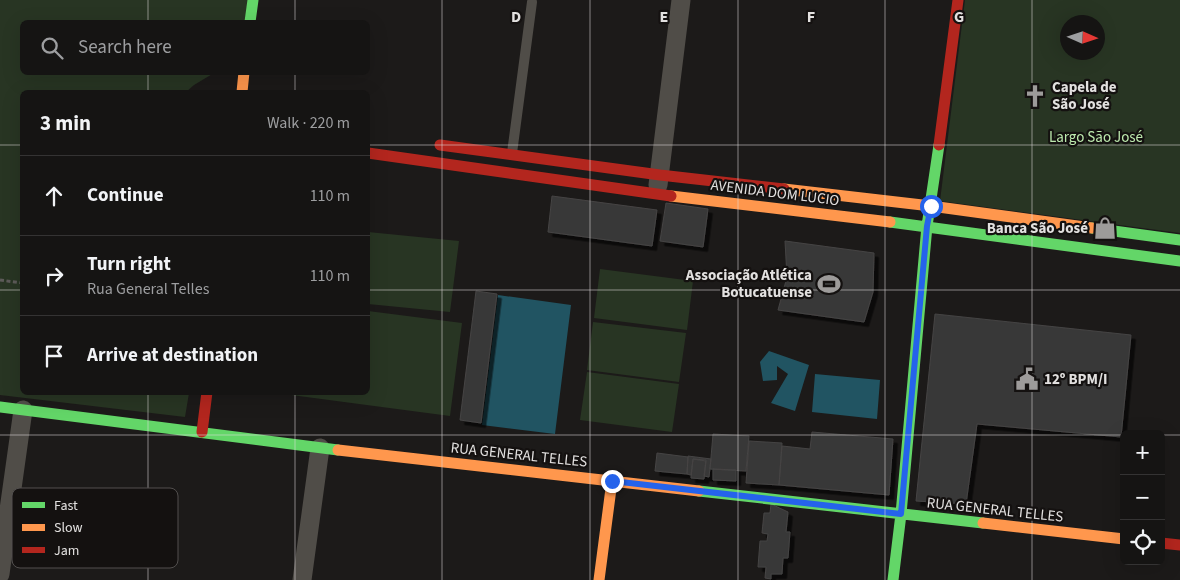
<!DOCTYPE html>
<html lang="en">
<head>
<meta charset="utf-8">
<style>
  body { margin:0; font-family:"Source Sans 3",sans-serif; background:#222121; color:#f1f3f6 }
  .controls { position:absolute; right:15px; bottom:15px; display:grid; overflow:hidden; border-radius:8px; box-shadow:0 5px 20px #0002 }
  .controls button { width:45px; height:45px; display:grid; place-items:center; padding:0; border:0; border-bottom:1px solid #343333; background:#151413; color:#f1f3f6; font:25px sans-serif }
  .compass { position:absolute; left:1060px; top:15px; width:45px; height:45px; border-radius:50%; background:#151413; box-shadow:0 5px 20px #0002; rotate:93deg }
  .stop { position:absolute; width:15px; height:15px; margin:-11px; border:4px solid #2563eb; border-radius:50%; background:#fff }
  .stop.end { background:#2563eb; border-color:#fff; box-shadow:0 1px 5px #0008 }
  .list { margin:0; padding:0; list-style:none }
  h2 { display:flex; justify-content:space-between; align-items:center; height:65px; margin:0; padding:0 20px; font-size:21px }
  h2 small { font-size:16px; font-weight:400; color:#9d9ea0 }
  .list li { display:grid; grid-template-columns:32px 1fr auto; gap:15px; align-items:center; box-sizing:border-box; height:80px; padding:0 20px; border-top:1px solid #343333 }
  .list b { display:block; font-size:19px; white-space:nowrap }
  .list p { margin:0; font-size:16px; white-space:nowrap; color:#9d9ea0 }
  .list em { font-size:16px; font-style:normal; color:#9d9ea0 }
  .icon { flex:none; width:28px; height:28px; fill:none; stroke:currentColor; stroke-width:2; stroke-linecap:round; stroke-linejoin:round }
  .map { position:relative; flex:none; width:1180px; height:580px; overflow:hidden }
  .search { position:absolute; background:#151413; box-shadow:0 5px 20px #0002; left:20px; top:20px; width:350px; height:55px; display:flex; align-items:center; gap:12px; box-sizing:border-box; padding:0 18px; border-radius:8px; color:#9d9ea0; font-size:19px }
  .panel { position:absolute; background:#151413; box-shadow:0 5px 20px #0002; left:20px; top:90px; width:350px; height:305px; border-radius:8px }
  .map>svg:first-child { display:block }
  .green { fill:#283523; fill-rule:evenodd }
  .water { fill:#215462 }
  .building { fill:#393838; stroke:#454444; filter:url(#shadow) }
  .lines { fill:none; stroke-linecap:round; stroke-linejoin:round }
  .path { stroke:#5d5b59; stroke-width:3; stroke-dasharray:4 2.5; stroke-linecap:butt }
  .lane { stroke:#504d48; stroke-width:10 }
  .street { stroke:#504d48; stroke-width:19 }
  .fast { stroke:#63d668; stroke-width:11 }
  .slow { stroke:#ff974d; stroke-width:11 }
  .jam { stroke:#b3261e; stroke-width:11 }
  .route { stroke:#2563eb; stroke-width:6 }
  .grid { fill:none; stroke:#e2e0df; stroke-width:1; stroke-opacity:0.55 }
  .labels { text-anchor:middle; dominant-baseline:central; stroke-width:4.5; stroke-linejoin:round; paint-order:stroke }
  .poi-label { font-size:15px; font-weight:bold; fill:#e2e0df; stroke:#141110; text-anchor:start }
  .park-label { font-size:15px; fill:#bdeaae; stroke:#141110 }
  .street-label { font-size:15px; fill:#e2e0df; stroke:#141110 }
  .key { fill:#141110; stroke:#524f4e; stroke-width:1 }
  .key-label { font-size:14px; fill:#e2e0df }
  .grid-label { font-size:16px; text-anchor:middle; font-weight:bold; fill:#e2e0df; stroke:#141110; stroke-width:4.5; stroke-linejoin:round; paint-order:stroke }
</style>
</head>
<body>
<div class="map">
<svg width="1180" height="580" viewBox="0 0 1180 580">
  <defs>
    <filter id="shadow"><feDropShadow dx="4.5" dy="4.5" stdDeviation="0" flood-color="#0009"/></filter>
  </defs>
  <rect width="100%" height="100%" fill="#1c1a19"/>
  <path class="green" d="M0,0H248L245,22H22V72L238,73H214L194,85L186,92H22V392L189,393L185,417L0,395Z
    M965,0H1180V233L940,201ZM1068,22H1098V52H1068Z
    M368,232L459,241L450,312L368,304Z
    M600,269L693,281L687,330L594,318Z
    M368,311L462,323L450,416L276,393L368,392Z
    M593,322L686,333L679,382L587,370Z
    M587,372L679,384L672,432L580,420Z"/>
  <path class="water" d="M498,295L571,305L555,434L482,425Z
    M769,351L809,365L795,411L771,403L788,374L777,366V380L763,381L760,362Z
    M815,374L880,380L877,419L812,412Z"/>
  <path class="building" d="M552,196L657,210L652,246L548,232Z
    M666,203L708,209L703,247L660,241Z
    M785,241L874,253L873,292L864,322L778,310L787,277Z
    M476,291L497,294L481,423L460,420Z
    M935,314L1131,335L1121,437L977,424L966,504L916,501Z
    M812,432L893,439L889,495L779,485L782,446L810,449Z
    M713,434L749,436L746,471L710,469Z
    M749,441L782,443L779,485L746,483Z
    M657,453L688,457L687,474L655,471Z
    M688,456L711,459L709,477L704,476L706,460L693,459L691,475L687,474Z
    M693,459L706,461L704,479L691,478Z
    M713,469L736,470V481L713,480Z
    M771,504L788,512L786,532H790L788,558H783L782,574H771V579L765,578L766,567H758L760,541H767L768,534L762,533L764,513H770Z"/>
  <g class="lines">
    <path class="path" d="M0,280L22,283"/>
    <path class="lane" d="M512,153L532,2"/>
    <path class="street" d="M658,185L681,0
      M0,574L23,410
      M302,580L320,448"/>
    <path class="fast" d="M250,22L253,0
      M890,222L1180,261
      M1092,228L1180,240
      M0,407L338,450
      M699,491L983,523
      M893,580L901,514L927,226L939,145"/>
    <path class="slow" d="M242,92L244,72
      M784,189L931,206L1092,228
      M671,196L890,222
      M338,450L699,491
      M983,523L1124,539
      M599,580L612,481"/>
    <path class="jam" d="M440,145L660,175L784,189
      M939,145L958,0
      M368,153L671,196
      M202,432L207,392
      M1161,543L1180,545"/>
  </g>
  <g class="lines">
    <path class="route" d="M612,481L901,514L927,226L931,206"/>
  </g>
  <path class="grid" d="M148,0V22M295,0V22M442,0V580M590,0V580M738,0V580M885,0V580M1032,0V580M148,72V92M295,72V92M0,145H22M368,145H1180M0,290H22M368,290H1180M148,392V580M295,392V580M0,435H1124M1161,435H1180"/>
  <defs>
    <symbol id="church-bare" viewBox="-9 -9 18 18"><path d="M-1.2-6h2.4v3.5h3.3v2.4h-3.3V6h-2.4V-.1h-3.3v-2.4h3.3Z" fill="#9d9b9a" stroke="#141110" stroke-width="2.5" paint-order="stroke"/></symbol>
    <symbol id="shop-bare" viewBox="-9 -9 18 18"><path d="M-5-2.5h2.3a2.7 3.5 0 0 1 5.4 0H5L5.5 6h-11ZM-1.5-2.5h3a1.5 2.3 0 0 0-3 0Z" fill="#9d9b9a" stroke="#141110" stroke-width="2.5" paint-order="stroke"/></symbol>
    <symbol id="stadium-bare" viewBox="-9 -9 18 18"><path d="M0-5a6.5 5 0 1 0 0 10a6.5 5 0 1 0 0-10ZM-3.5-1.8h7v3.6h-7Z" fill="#9d9b9a" stroke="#141110" stroke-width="2.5" paint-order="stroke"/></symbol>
    <symbol id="civic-bare" viewBox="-9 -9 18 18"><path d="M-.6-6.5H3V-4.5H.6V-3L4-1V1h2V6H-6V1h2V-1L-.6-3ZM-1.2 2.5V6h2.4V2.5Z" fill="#9d9b9a" stroke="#141110" stroke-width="2.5" paint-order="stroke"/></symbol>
  </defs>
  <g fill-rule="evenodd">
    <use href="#church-bare" x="1019" y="80" width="32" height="32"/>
    <use href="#shop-bare" x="1089" y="212" width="32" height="32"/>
    <use href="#stadium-bare" x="813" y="268" width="32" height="32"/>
    <use href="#civic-bare" x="1011" y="363" width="32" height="32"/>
  </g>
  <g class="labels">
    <g class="poi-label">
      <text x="1052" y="87">Capela de<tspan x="1052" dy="17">São José</tspan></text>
      <text x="1088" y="228" text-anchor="end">Banca São José</text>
      <text x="812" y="275" text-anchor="end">Associação Atlética<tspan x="812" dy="17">Botucatuense</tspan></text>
      <text x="1044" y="379">12º BPM/I</text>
    </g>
    <g class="park-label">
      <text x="1096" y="137">Largo São José</text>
    </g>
    <g class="street-label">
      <text transform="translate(775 193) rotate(7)">AVENIDA DOM LUCIO</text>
      <text transform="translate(519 455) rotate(6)">RUA GENERAL TELLES</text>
      <text transform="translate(995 510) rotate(6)">RUA GENERAL TELLES</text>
    </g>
  </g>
  <rect x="12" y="488" width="166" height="80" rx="8" class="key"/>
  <rect x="22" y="502" width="23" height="6" fill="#63d668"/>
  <rect x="22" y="524" width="23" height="7" fill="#ff974d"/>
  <rect x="22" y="547" width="23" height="6" fill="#b3261e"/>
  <g class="key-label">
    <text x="54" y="510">Fast</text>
    <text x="54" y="532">Slow</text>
    <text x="54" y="555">Jam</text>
  </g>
  <g class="grid-label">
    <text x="516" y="22">D</text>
    <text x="664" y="22">E</text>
    <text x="811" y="22">F</text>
    <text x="959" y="22">G</text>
  </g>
</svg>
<div class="controls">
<button>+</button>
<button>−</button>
<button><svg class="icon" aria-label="locate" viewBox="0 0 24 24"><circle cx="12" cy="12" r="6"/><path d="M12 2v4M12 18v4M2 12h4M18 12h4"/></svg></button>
</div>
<svg class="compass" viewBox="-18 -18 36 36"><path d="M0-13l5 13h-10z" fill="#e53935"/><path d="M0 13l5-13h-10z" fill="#9d9ea0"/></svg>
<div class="stop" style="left:931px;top:206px"></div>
<div class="stop end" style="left:612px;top:481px"></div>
<div class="search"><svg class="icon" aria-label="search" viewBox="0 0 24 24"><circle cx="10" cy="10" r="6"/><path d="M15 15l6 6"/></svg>Search here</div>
<section class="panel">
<h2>3 min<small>Walk · 220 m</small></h2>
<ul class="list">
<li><svg class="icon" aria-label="ahead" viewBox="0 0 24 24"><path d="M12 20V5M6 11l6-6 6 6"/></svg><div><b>Continue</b></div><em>110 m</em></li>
<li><svg class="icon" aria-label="right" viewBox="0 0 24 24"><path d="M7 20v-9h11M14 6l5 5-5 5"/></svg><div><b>Turn right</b><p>Rua General Telles</p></div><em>110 m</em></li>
<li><svg class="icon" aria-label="arrive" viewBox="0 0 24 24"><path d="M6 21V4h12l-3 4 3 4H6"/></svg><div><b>Arrive at destination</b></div></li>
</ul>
</section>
</div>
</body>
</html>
